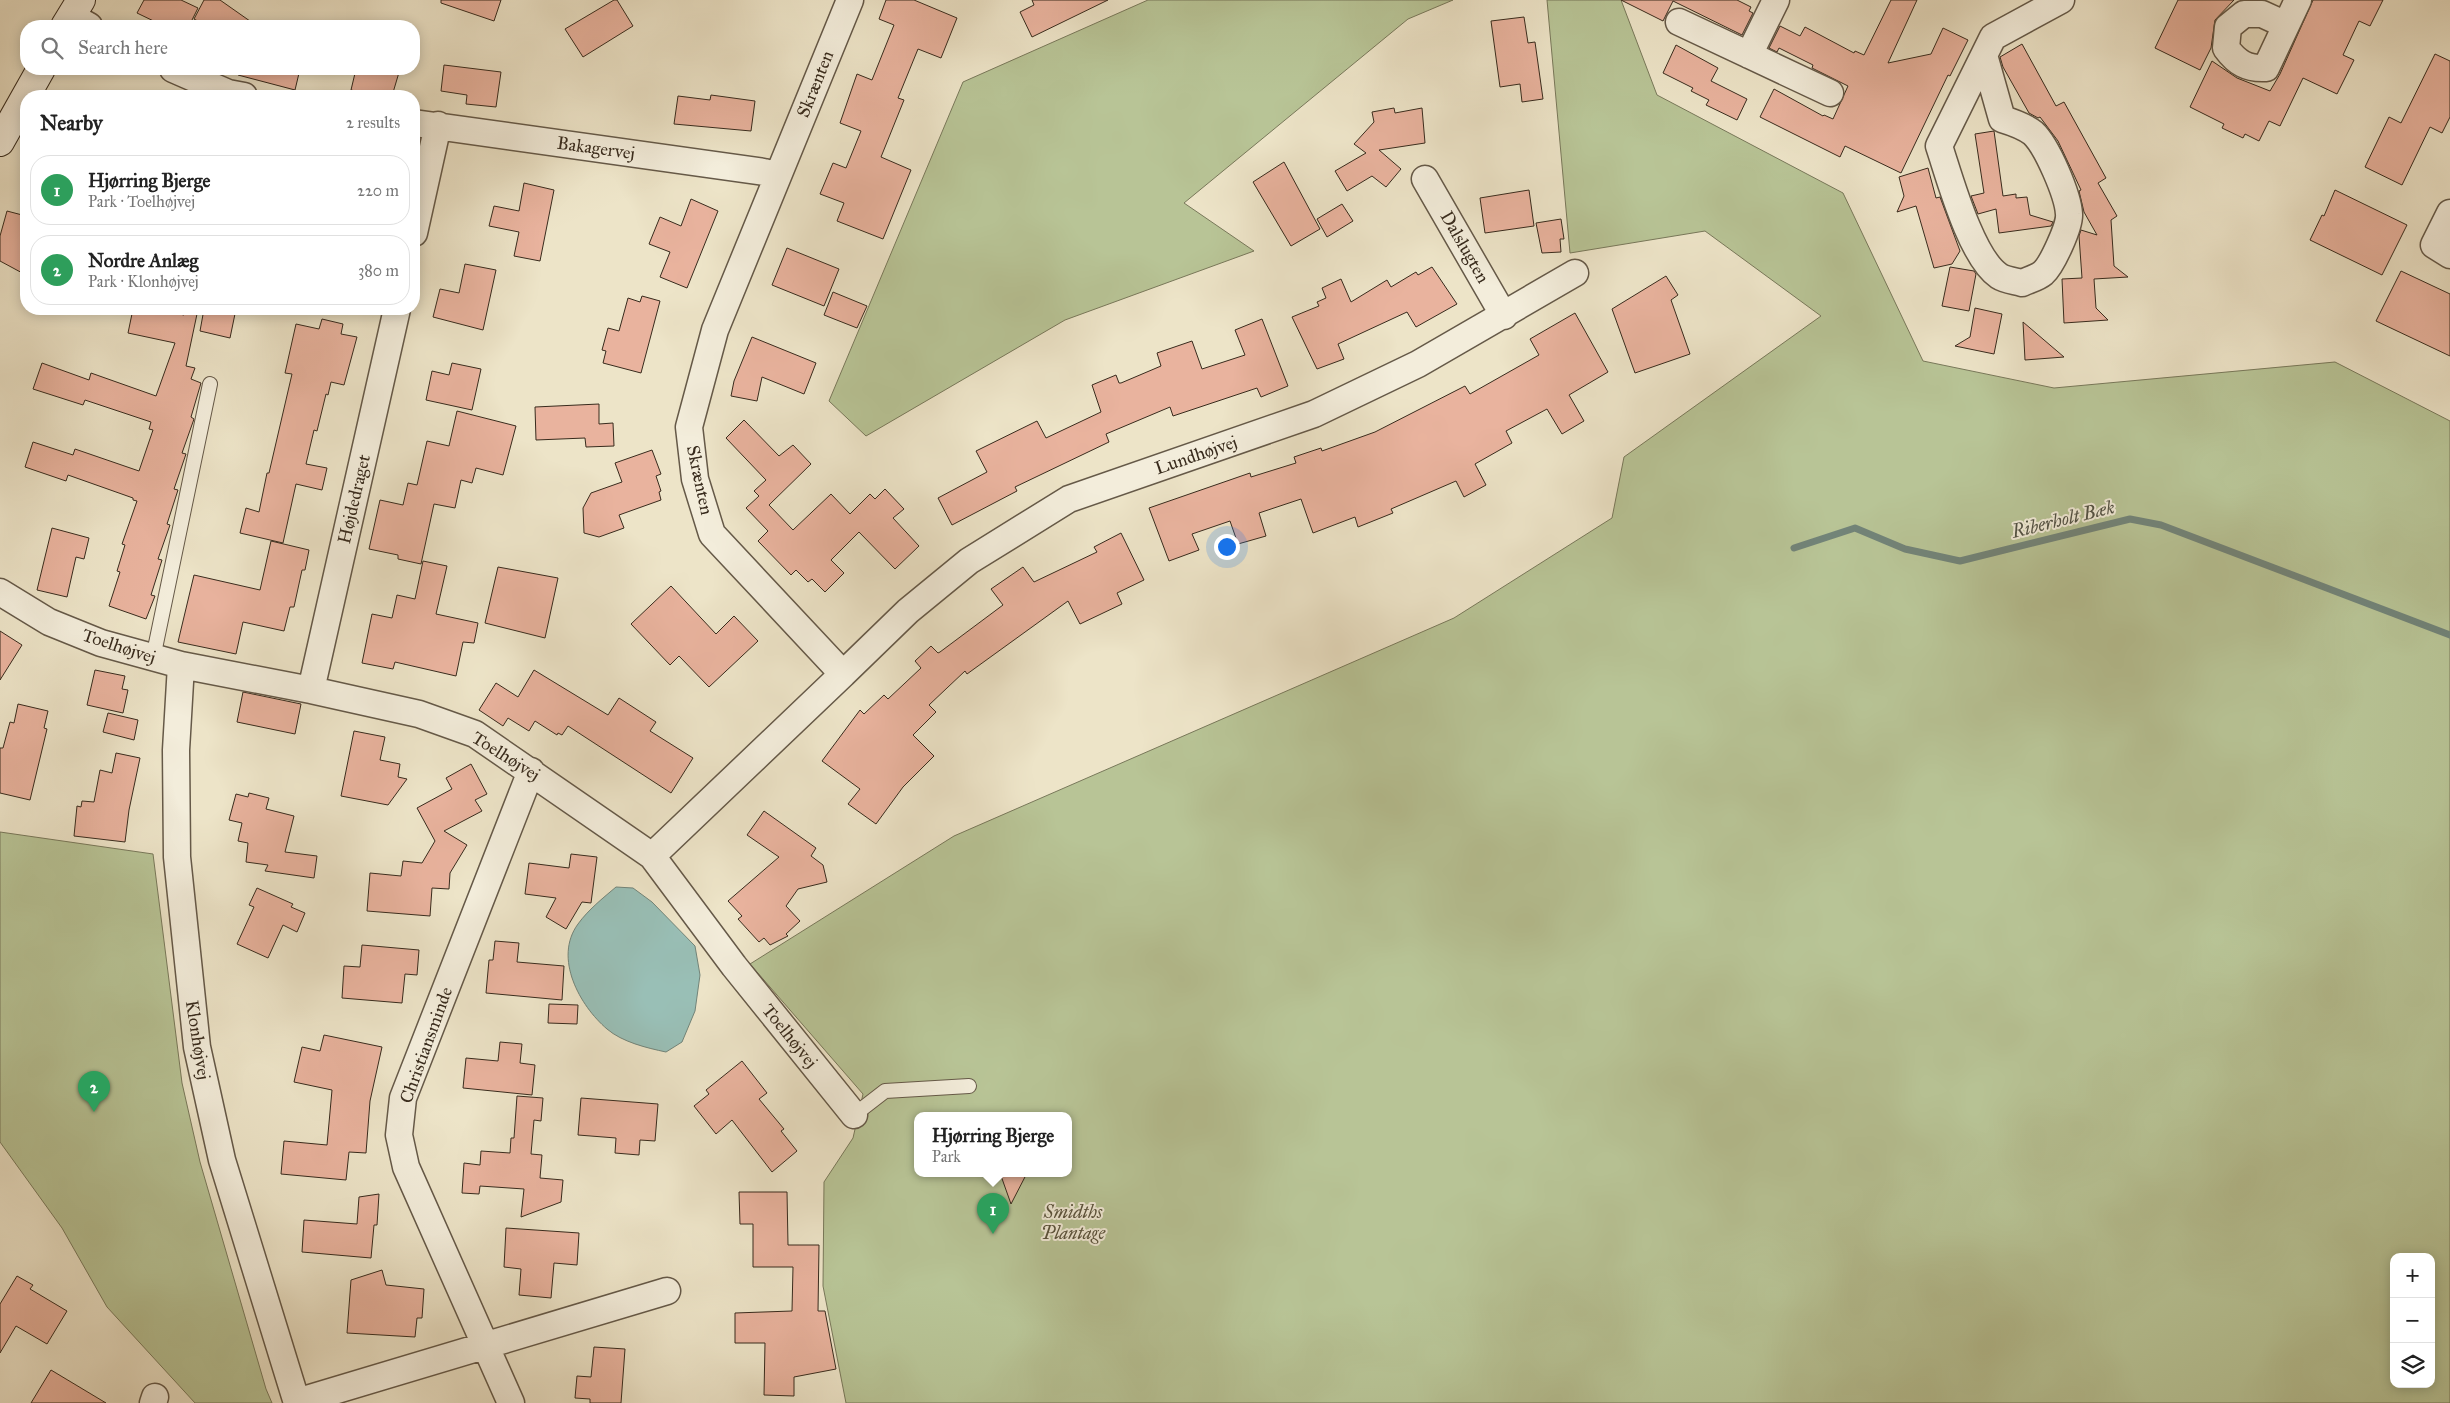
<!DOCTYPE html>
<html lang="en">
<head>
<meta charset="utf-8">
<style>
  body { margin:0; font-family:"IM FELL Great Primer",serif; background:#f2f2f2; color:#222 }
  .controls { position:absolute; right:15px; bottom:15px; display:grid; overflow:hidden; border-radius:10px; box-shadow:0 2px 12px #0003 }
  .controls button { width:45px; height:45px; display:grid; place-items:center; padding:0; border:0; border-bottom:1px solid #e0e0e0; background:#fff; color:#222; font:25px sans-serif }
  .you { position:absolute; left:1226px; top:546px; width:18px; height:18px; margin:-12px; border:4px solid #fff; border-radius:50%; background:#1a73e8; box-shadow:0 0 0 8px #1a73e833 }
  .badge { display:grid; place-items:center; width:32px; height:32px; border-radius:50%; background:#d93025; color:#fff; font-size:16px; font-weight:700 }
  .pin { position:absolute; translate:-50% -41px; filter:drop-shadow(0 1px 2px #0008) }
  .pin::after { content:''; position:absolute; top:26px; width:18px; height:15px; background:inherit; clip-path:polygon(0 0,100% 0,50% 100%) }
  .popup { position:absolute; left:914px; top:1112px; width:158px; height:65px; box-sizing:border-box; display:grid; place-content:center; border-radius:10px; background:#fff; filter:drop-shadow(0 1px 4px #0005); font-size:16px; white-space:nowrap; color:#767676 }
  .popup b { font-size:19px; color:#222 }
  .popup::after { content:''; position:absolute; left:50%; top:100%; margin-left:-10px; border:10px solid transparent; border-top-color:#fff }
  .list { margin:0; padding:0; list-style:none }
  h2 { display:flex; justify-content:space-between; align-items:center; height:65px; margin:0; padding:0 20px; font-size:21px }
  h2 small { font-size:16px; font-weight:400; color:#767676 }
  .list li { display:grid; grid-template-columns:32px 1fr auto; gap:15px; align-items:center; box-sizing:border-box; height:70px; margin:0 10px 10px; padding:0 10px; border:1px solid #e0e0e0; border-radius:20px }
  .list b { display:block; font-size:19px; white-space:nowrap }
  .list p { margin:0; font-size:16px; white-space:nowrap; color:#767676 }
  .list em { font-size:16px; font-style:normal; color:#767676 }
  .icon { flex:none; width:28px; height:28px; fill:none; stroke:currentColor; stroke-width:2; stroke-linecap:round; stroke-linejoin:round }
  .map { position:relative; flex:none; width:2450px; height:1403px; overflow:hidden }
  .search { position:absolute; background:#fff; box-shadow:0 2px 12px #0003; left:20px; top:20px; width:400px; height:55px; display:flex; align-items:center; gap:12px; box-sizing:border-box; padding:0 18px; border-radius:20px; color:#767676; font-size:19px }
  .panel { position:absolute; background:#fff; box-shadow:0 2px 12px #0003; left:20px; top:90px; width:400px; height:225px; border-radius:20px }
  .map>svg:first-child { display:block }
  .green { fill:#b8c496; stroke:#78785a; fill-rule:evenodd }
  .water { fill:#99bfb6; stroke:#728479 }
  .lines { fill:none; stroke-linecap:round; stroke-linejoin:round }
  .stream { stroke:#728479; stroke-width:7 }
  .building { fill:#e9b39e; stroke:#382b1d }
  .lane-casing { stroke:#655948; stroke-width:16 }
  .street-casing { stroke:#655948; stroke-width:29 }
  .secondary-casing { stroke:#382b1d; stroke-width:30 }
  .lane { stroke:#f3eddb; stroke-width:14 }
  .street { stroke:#f3eddb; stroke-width:26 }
  .secondary { stroke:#f3eddb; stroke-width:28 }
  .labels { text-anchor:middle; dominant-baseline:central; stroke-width:4; stroke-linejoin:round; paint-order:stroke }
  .street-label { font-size:18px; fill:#382b1d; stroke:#f3eddb }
  .park-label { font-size:18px; font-style:italic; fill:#58513b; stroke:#f3eddb }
  .water-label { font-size:19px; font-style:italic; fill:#505043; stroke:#f3eddb }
</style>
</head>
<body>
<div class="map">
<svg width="2450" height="1403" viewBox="0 0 2450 1403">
  <rect width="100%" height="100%" fill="#ede4c8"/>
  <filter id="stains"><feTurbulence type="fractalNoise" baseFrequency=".004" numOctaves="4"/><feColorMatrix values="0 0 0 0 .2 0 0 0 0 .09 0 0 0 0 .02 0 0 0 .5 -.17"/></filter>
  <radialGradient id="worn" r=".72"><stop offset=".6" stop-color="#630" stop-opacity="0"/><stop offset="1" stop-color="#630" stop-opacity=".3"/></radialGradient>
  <path class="green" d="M1148,0H1453L1408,19L1184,203L1254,251L1065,320L866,436L829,401L963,82Z
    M1547,0H1621L1657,95L1843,193L1923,361L2054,388L2335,362L2450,421V1403H846L823,1286L824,1182L853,1138L863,1094L750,964L954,836L1454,618L1612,518L1624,457L1821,316L1705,231L1570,253ZM918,1115H1068V1173H918ZM2394,1257H2431V1384H2394Z
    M0,832L153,854L182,1083L200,1162L266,1389L272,1403H195L107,1307L62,1228L0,1142Z"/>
  <path class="water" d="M616,887L633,888L652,902L695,946L700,975L695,1011L682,1042L666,1052C647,1048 622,1042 607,1029C580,1006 553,958 578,924C588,910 603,898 616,887Z"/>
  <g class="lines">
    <path class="stream" d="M1794,548L1855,528L1905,549L1960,561L2130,519L2161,525L2450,635"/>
  </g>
  <path class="building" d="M144,0H181L198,8L189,26H164L137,13Z
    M204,0H220L257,26H207L194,19Z
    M441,0H501L494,21L441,3Z
    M614,0H617L633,26L583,57L565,29Z
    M886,0H914L957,18L941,58L918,49L898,98L904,100L881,157L911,170L883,239L837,221L844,203L820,194L833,163L846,168L861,131L840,123L857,74L872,80L894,25L879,19Z
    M1032,0H1108L1032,37L1020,12L1034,5Z
    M1621,0H1737L1751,7L1749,11L1753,13L1742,35L1673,1L1663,21Z
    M1891,0H1917L1888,63L1931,54L1943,28L1968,40L1950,76L1948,75L1901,173L1845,146L1840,157L1760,117L1774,89L1823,116L1824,115L1833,119L1848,86L1812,68L1813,65L1779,48L1777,52L1769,48L1780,26L1800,36L1805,27L1854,53L1855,51L1864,55Z
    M2178,0H2234L2215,20L2211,48L2200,70L2155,48Z
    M2313,0H2383L2370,26L2359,21L2343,55L2354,60L2337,94L2303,78L2280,126L2269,121L2259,141L2245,134L2243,138L2222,128L2224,124L2190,107L2212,61L2237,78L2270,91L2280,74Z
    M1524,17L1528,43L1535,42L1543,99L1522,102L1520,84L1500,87L1491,21Z
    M2022,44L2056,106L2064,102L2106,178L2098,183L2117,216L2111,220L2114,266L2128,277L2094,279L2096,308L2108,320L2064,323L2062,279L2082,278L2079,236L2081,230L2097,235L2084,212L2079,191L2081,190L2058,141L2040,117L2038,118L2029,113L2003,67L2000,57Z
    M1676,45L1718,68L1711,81L1747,99L1737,120L1706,105L1709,100L1691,91L1693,88L1663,73Z
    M2435,54L2450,61V117L2442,133L2430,127L2402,185L2365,167L2389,117L2401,123Z
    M444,65L501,72L496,107L466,104L467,95L441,91Z
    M239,69H300L295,90L238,75Z
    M356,69H400L392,96H377L351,90Z
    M711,95L755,101L751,131L674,124L678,96L710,100Z
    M1394,108L1395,113L1422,108L1425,143L1379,150L1401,169L1386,187L1372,176L1347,191L1335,171L1366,153L1354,144L1374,122L1372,112Z
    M1994,131L2003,196L2016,194V198L2027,197L2030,215L2053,222L2051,226L1999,233L1996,209L1978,214L1971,196L1984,193L1975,134Z
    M1284,162L1320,229L1291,246L1253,182Z
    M1928,168L1936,198L1940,197L1960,251L1952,264L1934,268L1916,206L1897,212L1904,196L1899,177Z
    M524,183L554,190L540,261L514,256L519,232L489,226L494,206L519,211Z
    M1529,190L1534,226L1485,233L1480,198Z
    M2335,190L2407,225L2382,275L2310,240L2322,215L2324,216Z
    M691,199L718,211L687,288L660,277L670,252L649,244L660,217L681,226Z
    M1342,204L1353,221L1327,237L1317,219Z
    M7,211L26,216V275L0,261V236Z
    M1561,219L1564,239H1560L1561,252L1542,253L1536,223Z
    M787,248L839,269L824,306L772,285Z
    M465,264L496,270L483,330L433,317L440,289L459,293Z
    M1432,267L1457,304L1416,327L1407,312L1338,344L1344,359L1317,369L1292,317L1319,306L1317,302L1326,298L1322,288L1341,279L1351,302L1387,280L1391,287L1416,272L1418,275Z
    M1950,267L1974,271L1976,274L1969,311L1942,306Z
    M2401,271L2450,294V356L2376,321Z
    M1666,276L1678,295L1671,300L1690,354L1635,373L1612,309Z
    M833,292L867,306L857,328L824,315Z
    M642,296L660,301L641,373L603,363L606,351L602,350L608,328L619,331L628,298L640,302Z
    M1975,308L2002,314L1994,354L1955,346L1970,337Z
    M133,309H156L184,315L186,311L197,314L186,366L195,368L191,379L201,383L191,417L194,419L182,453L186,454L174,489L178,490L167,524L170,525L158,559L162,560L151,595L155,596L146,619L109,606L120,572L117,571L125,545L122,544L137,501L133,500V498L68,475L66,481L25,467L33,442L73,455L75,449L139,471L153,430L149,429L151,422L85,400L83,405L33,389L42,363L89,380L91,373L156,396L175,343L128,333Z
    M204,309H236L230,338L200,331Z
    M1575,313L1608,372L1569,395L1584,421L1562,434L1547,409L1506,431L1512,443L1475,464L1486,485L1464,497L1456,481L1391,509L1393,513L1358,527L1355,517L1313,533L1301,499L1259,513L1266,536L1238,544L1230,521L1192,534L1199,550L1169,561L1149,508L1250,473L1251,477L1296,463L1294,457L1321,448L1322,451L1375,432L1465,386L1470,394L1539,355L1530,339Z
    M322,319L343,324L341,334L357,337L344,385L331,382L328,395L326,394L317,431L314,430L306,464L327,468L322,490L296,484L283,543L240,533L246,508L259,512L267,473H269L292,374L285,373L296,324L319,329Z
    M1262,319L1288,386L1261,397L1257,388L1173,416L1170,407L1106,434L1109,442L1015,487L1017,491L952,525L938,498L987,472L976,451L1037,421L1046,438L1101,412L1092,385L1116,375L1119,383H1121L1161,366L1157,353L1192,341L1202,369L1245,355L1235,330Z
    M2023,322L2064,357L2025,360Z
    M752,337L816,363L804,394L762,377L757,401L731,396L734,381Z
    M452,363L481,369L472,410L426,400L432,371L449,375Z
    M599,404V424L613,423L614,446L586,447L585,438L536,440L535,407Z
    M457,411L516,426L503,475L476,468L472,483L461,480L455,508L434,504L421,564L398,559V555L369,549L380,500L403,505L408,483L417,485L427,441L449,446Z
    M744,420L779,456L793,445L811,464L769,505L793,530L831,494L850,514L870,494L875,499L885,489L904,509L893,518L919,546L895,569L859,532L831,560L844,573L825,592L812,579L808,582L796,570L791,575L758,541L768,531L746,508L759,496L754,491L766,480L726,438Z
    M652,450L661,474L656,476L661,491L659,492L661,500L619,515L624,528L599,537L584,533L583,508L591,493L622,482L615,463Z
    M52,528L89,538L84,559L76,557L67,597L37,590Z
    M1121,533L1144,580L1117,593L1122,604L1080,624L1068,601L967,674L965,671L929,705L936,712L913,735L934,756L903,787L876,824L848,804L860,789L822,761L860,710L864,714L884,695L888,699L921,668L915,661L931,646L938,653L940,652L1003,605L991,589L1023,567L1034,582L1097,552L1094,547Z
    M271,541L309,550L305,570H302L294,607H290L284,631L243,622L236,654L178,642L194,575L260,590Z
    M423,561L447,566L436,614L478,623L474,643L463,642L456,676L395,662L393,669L362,663L372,614L392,618L397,595L415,599Z
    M498,567L558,578L545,638L485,623Z
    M671,586L716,634L734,616L758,641L709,687L679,656L670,665L631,624Z
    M0,631L22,645L0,680Z
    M95,670L125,676L122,689L128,690L123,713L87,705Z
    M534,670L608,715L619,698L656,722L650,731L693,758L671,793L568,726L562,735L558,733L557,735L535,721L529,731L508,718L503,726L479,710L496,683L518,697Z
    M243,692L301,704L295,734L237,722Z
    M18,704L48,711L44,728L47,729L30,800L0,793V748H3L10,722L14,723Z
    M108,713L138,720L134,740L103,732Z
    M354,731L385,737L380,760L400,764L398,777L407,779L388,805L341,796Z
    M116,753L140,758L129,810L125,842L74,836L77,806L81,807L82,801L94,802L100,770L112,773Z
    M471,764L487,794L475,800L482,811L444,831L467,845L450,873L449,889L432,888L430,916L367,911L370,873L401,876L403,861L422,863L435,841L417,808L452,789L446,778Z
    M249,793L269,798L266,809L294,816L285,852L317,856L314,878L265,871L268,865L246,862L248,843L238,841L242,823L229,820L236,794L248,797Z
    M764,811L816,848L811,856L823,865L827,882L798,889L786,906L800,921L786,934L788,936L770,945L764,938L759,942L738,919L742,916L728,901L779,857L747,835Z
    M571,854L597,857L591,903L582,902L566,929L546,917L556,898L525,894L529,863L569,868Z
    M257,888L293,904L291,907L305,913L297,932L283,925L268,958L237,944L254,907L249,905Z
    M495,941L519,943L517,962L564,966L562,1000L486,993L489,960H493Z
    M362,945L419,950L417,975L405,974L402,1003L342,998L344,966L360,967Z
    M549,1004L578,1005L577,1024L548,1023Z
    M324,1035L382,1047L370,1101L366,1153L349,1152L346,1180L281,1174L284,1141L327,1145L332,1090L294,1082L302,1047L320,1051Z
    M500,1042L522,1044L520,1063L535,1065L532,1095L463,1088L466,1058L498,1061Z
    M742,1061L767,1093L759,1099L784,1129L781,1131L797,1151L772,1172L732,1120L716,1134L694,1106L709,1094L706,1090Z
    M517,1096L543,1098L541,1121L534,1120L531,1154L542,1155L540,1178L563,1180L561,1202L521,1217L524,1189L480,1186L479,1194L462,1193L464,1163L480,1165L481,1151L510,1153L511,1138H514Z
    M581,1098L658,1104L655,1141L640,1140L639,1155L615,1153L616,1138L578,1135Z
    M1000,1173H1027L1011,1204Z
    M739,1192H787L788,1245H819L818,1311H825L836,1369L794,1377V1396L764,1395L765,1343H735V1313L792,1311L793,1267H753V1224H740Z
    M379,1194L377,1225H374L371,1258L302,1252L304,1220L357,1224L359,1197Z
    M506,1228L579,1233L577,1265L554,1263L551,1298L519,1295L521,1269L504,1267Z
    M382,1270L386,1285L424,1289L422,1318H417L415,1337L347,1333L351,1280Z
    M17,1276L33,1285L30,1289L67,1311L47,1344L16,1326L0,1353V1304Z
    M594,1347L625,1349L621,1403H590V1399L575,1398L577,1376L591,1377Z
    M51,1370L106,1403H31Z"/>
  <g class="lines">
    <defs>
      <path id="lane" d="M153,658L210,384
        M854,1115L885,1091L969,1086"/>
      <path id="street" d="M71,16L89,26
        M1679,22L1830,93
        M2286,25L2262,14H2244L2228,27L2226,48C2237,63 2247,69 2266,68L2298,0
        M1749,55L1776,0
        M1984,55L2002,119C2012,122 2024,126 2033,133C2047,146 2068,195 2069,214C2070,226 2052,265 2043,273C2037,278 2028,280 2022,283C2015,281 2005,280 1999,276C1971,257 1950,179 1939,146L1993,37L2061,0
        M173,69L228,93L244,96
        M414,123L764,172L778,176
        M1425,179L1504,316
        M2450,213L2434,245L2450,255
        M414,233L438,125
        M0,592L49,622L101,643L181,665L311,690L419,714L475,734L652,856L734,966L854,1115
        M181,665L176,750L177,857L197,1047L222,1160L297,1403
        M843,674L908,611L969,561L1069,499L1314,414L1418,364L1575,273
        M311,690L397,309
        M652,856L843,674L712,534L695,479L689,427L715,330L850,0
        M297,1402L667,1291
        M153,1403L155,1397
        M511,1403L406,1167L399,1135L403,1098L531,771"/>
      <path id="secondary" d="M65,26L81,0
        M0,142L41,69"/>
    </defs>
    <use href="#lane" class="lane-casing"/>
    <use href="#street" class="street-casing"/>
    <use href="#secondary" class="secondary-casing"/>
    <use href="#lane" class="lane"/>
    <use href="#street" class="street"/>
    <use href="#secondary" class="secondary"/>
  </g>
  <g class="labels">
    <g class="street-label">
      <text transform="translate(815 84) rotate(-68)">Skrænten</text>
      <text transform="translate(596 148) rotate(8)">Bakagervej</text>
      <text transform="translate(1465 247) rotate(60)">Dalslugten</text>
      <text transform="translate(1196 455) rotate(-19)">Lundhøjvej</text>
      <text transform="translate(700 480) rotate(78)">Skrænten</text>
      <text transform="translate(354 499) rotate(-77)">Højdedraget</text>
      <text transform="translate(119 646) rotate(18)">Toelhøjvej</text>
      <text transform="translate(506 756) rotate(32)">Toelhøjvej</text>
      <text transform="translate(790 1036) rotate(51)">Toelhøjvej</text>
      <text transform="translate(198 1040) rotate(81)">Klonhøjvej</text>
      <text transform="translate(426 1045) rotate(-70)">Christiansminde</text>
    </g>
    <g class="park-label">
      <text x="1073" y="1212">Smidths<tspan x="1073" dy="21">Plantage</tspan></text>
    </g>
    <g class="water-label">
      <text transform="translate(2063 519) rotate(-14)">Riberholt Bæk</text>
    </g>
  </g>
  <rect width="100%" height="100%" filter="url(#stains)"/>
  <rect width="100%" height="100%" fill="url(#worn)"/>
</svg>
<div class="controls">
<button>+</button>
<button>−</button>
<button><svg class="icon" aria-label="layers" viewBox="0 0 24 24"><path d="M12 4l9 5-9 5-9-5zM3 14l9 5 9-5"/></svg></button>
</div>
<div class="you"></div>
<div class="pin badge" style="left:993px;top:1234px;background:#2e9e5b">1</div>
<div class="popup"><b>Hjørring Bjerge</b>Park</div>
<div class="pin badge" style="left:94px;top:1112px;background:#2e9e5b">2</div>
<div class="search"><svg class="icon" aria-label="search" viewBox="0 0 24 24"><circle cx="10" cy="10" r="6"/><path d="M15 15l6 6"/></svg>Search here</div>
<section class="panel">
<h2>Nearby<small>2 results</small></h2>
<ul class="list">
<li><span class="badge" style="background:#2e9e5b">1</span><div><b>Hjørring Bjerge</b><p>Park · Toelhøjvej</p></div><em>220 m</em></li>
<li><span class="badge" style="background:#2e9e5b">2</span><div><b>Nordre Anlæg</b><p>Park · Klonhøjvej</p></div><em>380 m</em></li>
</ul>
</section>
</div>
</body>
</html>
